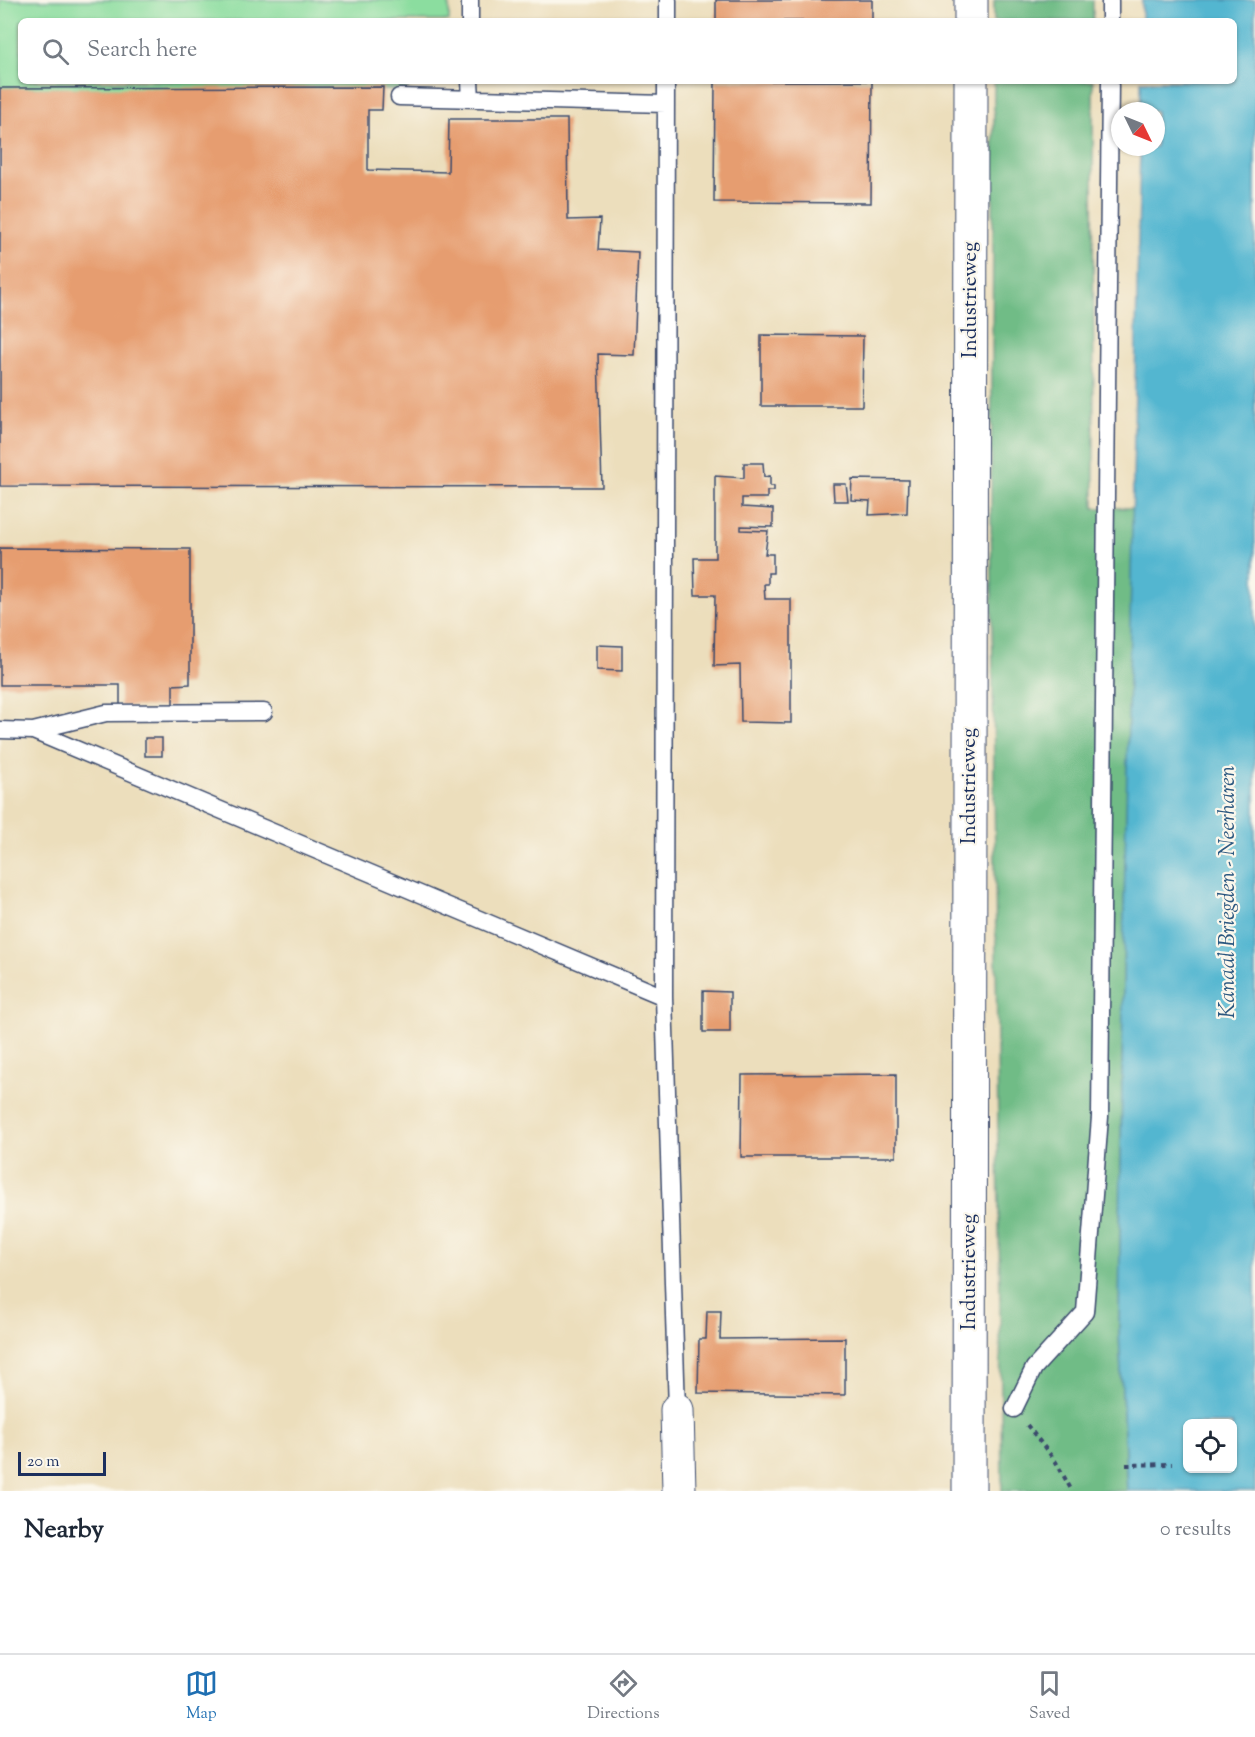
<!DOCTYPE html>
<html lang="en">
<head>
<meta charset="utf-8">
<style>
  body { margin:0; font-family:"Sorts Mill Goudy",serif; background:#f2f2f3; color:#1f2937 }
  .controls { position:absolute; right:18px; bottom:18px; display:grid; overflow:hidden; border-radius:9px; box-shadow:0 2px 4px #0004 }
  .controls button { width:54px; height:54px; display:grid; place-items:center; padding:0; border:0; border-bottom:2px solid #e0e1e3; background:#fff; color:#1f2937; font:30px sans-serif }
  .compass { position:absolute; left:1111px; top:102px; width:54px; height:54px; border-radius:50%; background:#fff; box-shadow:0 2px 4px #0004; rotate:133deg }
  .scale { position:absolute; left:18px; bottom:15px; width:88px; box-sizing:border-box; padding-left:6px; border:3px solid #1b2f5e; border-top:0; font-size:16px; line-height:21px; white-space:nowrap; color:#1b2f5e; -webkit-text-stroke:4px #fbf7ec; paint-order:stroke }
  .list { margin:0; padding:0; list-style:none }
  h2 { display:flex; justify-content:space-between; align-items:center; height:78px; margin:0; padding:0 24px; font-size:26px }
  h2 small { font-size:20px; font-weight:400; color:#747a83 }
  .icon { flex:none; width:33px; height:33px; fill:none; stroke:currentColor; stroke-width:2; stroke-linecap:round; stroke-linejoin:round }
  .map { position:relative; flex:none; width:1255px; height:1491px; overflow:hidden }
  .search { position:absolute; background:#fff; box-shadow:0 2px 4px #0004; left:18px; right:18px; top:18px; height:66px; display:flex; align-items:center; gap:15px; box-sizing:border-box; padding:0 21px; border-radius:9px; color:#747a83; font-size:22px }
  .sheet { height:162px; background:#fff }
  nav { display:flex; justify-content:space-around; align-items:center; box-sizing:border-box; height:84px; border-top:2px solid #e0e1e3; background:#fff; font-size:16px; color:#747a83 }
  nav a { display:grid; justify-items:center; gap:3px }
  nav .on { color:#1f6fb2 }
  .map>svg:first-child { display:block }
  .green { fill:#8bdd9f; stroke:#53867e; stroke-width:1.5 }
  .forest { fill:#70bc86; stroke:#467672; stroke-width:1.5 }
  .water { fill:#52b6d0; stroke:#367297; stroke-width:1.5; fill-rule:evenodd }
  .building { fill:#e69d70 }
  .lines { fill:none; stroke-linecap:round; stroke-linejoin:round }
  .service-casing { stroke:#3a496c; stroke-width:19 }
  .minor-casing { stroke:#3a496c; stroke-width:35 }
  .path { stroke:#3a496c; stroke-width:4; stroke-dasharray:4.5 4.5; stroke-linecap:butt }
  .service { stroke:#fff; stroke-width:16 }
  .minor { stroke:#fff; stroke-width:33 }
  .labels { text-anchor:middle; dominant-baseline:central; stroke-width:4.5; stroke-linejoin:round; paint-order:stroke }
  .street-label { font-size:21px; fill:#1b2f5e; stroke:#fbf7ec }
  .water-label { font-size:22px; font-style:italic; fill:#2c5880; stroke:#fbf7ec }
</style>
</head>
<body>
<div class="map">
<svg width="1255" height="1491" viewBox="0 0 1255 1491">
  <rect width="100%" height="100%" fill="#fbf7ec"/>
  <filter id="ink" filterUnits="userSpaceOnUse"><feTurbulence type="fractalNoise" baseFrequency=".0167" numOctaves="2"/><feDisplacementMap in="SourceGraphic" scale="12" xChannelSelector="R" yChannelSelector="G"/><feConvolveMatrix kernelMatrix="1 2 1 2 8 2 1 2 1" color-interpolation-filters="sRGB"/></filter>
  <filter id="wash" filterUnits="userSpaceOnUse"><feTurbulence type="fractalNoise" baseFrequency=".008" numOctaves="4" result="noise"/><feDisplacementMap in="SourceGraphic" scale="24" xChannelSelector="R" yChannelSelector="G"/><feGaussianBlur stdDeviation="1.35" result="paint"/><feColorMatrix in="noise" values="0 0 0 0 0 0 0 0 0 0 0 0 0 0 0 0 0 1.4 0 .05"/><feComposite in="paint" operator="in"/></filter>
  <g filter="url(#wash)">
    <rect width="100%" height="100%" fill="#ecdebc"/>
    <path class="green" d="M0,0H449V21H21V81H431L402,90L0,88Z"/>
    <path class="forest" d="M994,0H1093V21H994Z
      M994,81H1093L1094,508H1134L1124,912L1119,1332L1127,1491H1002L991,508Z"/>
    <path class="water" d="M1142,0H1255V1491H1127L1119,1332L1124,912L1140,147H1156V111H1141V81H1234V21H1142ZM1188,1424H1232V1468H1188Z"/>
    <g id="blocks">
      <path class="building" d="M716,0H872V21H716Z
        M715,81H872L871,203L714,202Z
        M383,87L382,110H368V170L448,172L449,119H567L568,220L600,219L598,250L638,252L634,355L598,354L602,487L0,486V88Z
        M761,335L863,336L862,406H761Z
        M744,463H763L764,477L770,476V486H774V491H767V498H742V507L773,509V527L741,526V530L768,531L765,554H773V573H768V584H764L765,599H791V723L741,722L740,665L714,666L715,595H695L694,558H715V476L744,478Z
        M852,479L908,480L907,513L869,515L870,501L851,500Z
        M833,484H846L848,501H834Z
        M0,548L190,549V684L173,685V707L120,706V685H0Z
        M597,645L622,646V671L597,670Z
        M145,738H162V756H145Z
        M703,991L730,992V1032H703Z
        M896,1074V1157H741L742,1075Z
        M707,1311H721L720,1339L845,1338V1395L698,1393L699,1339H706Z"/>
    </g>
  </g>
  <g filter="url(#ink)">
    <use href="#blocks" fill-opacity="0" stroke="#3a496c" stroke-width="1.5"/>
    <g class="lines">
      <defs>
        <path id="service" d="M470,0V21
          M668,21V0
          M1110,21V0
          M470,81L471,99
          M399,97L666,104
          M0,730L33,731L106,713L264,712
          M33,731L664,997L666,81
          M664,997L677,1410
          M1014,1409L1034,1368L1085,1312L1100,1117L1110,81"/>
        <path id="minor" d="M971,21V0
          M677,1410L679,1491
          M969,1491L971,81"/>
      </defs>
      <use href="#service" class="service-casing"/>
      <use href="#minor" class="minor-casing"/>
      <path class="path" d="M1027,1425L1056,1462L1072,1491
        M1126,1465L1172,1464"/>
      <use href="#service" class="service"/>
      <use href="#minor" class="minor"/>
    </g>
  </g>
  <g class="labels">
    <g class="street-label">
      <text transform="translate(971 300) rotate(-90)">Industrieweg</text>
      <text transform="translate(970 786) rotate(-90)">Industrieweg</text>
      <text transform="translate(970 1272) rotate(-90)">Industrieweg</text>
    </g>
    <g class="water-label">
      <text transform="translate(1229 892) rotate(-90)">Kanaal Briegden - Neerharen</text>
    </g>
  </g>
</svg>
<div class="controls">
<button><svg class="icon" aria-label="locate" viewBox="0 0 24 24"><circle cx="12" cy="12" r="6"/><path d="M12 2v4M12 18v4M2 12h4M18 12h4"/></svg></button>
</div>
<svg class="compass" viewBox="-18 -18 36 36"><path d="M0-13l5 13h-10z" fill="#e53935"/><path d="M0 13l5-13h-10z" fill="#747a83"/></svg>
<div class="scale">20 m</div>
<div class="search"><svg class="icon" aria-label="search" viewBox="0 0 24 24"><circle cx="10" cy="10" r="6"/><path d="M15 15l6 6"/></svg>Search here</div>
</div>
<section class="sheet">
<h2>Nearby<small>0 results</small></h2>
<ul class="list">
</ul>
</section>
<nav>
<a class="on"><svg class="icon" aria-label="map" viewBox="0 0 24 24"><path d="M3 6l6-2 6 2 6-2v14l-6 2-6-2-6 2zM9 4v14M15 6v14"/></svg>Map</a>
<a><svg class="icon" aria-label="directions" viewBox="0 0 24 24"><path d="M12 3l9 9-9 9-9-9zM9 14v-3h6M13 9l2 2-2 2"/></svg>Directions</a>
<a><svg class="icon" aria-label="saved" viewBox="0 0 24 24"><path d="M7 4h10v16l-5-4-5 4z"/></svg>Saved</a>
</nav>
</body>
</html>
